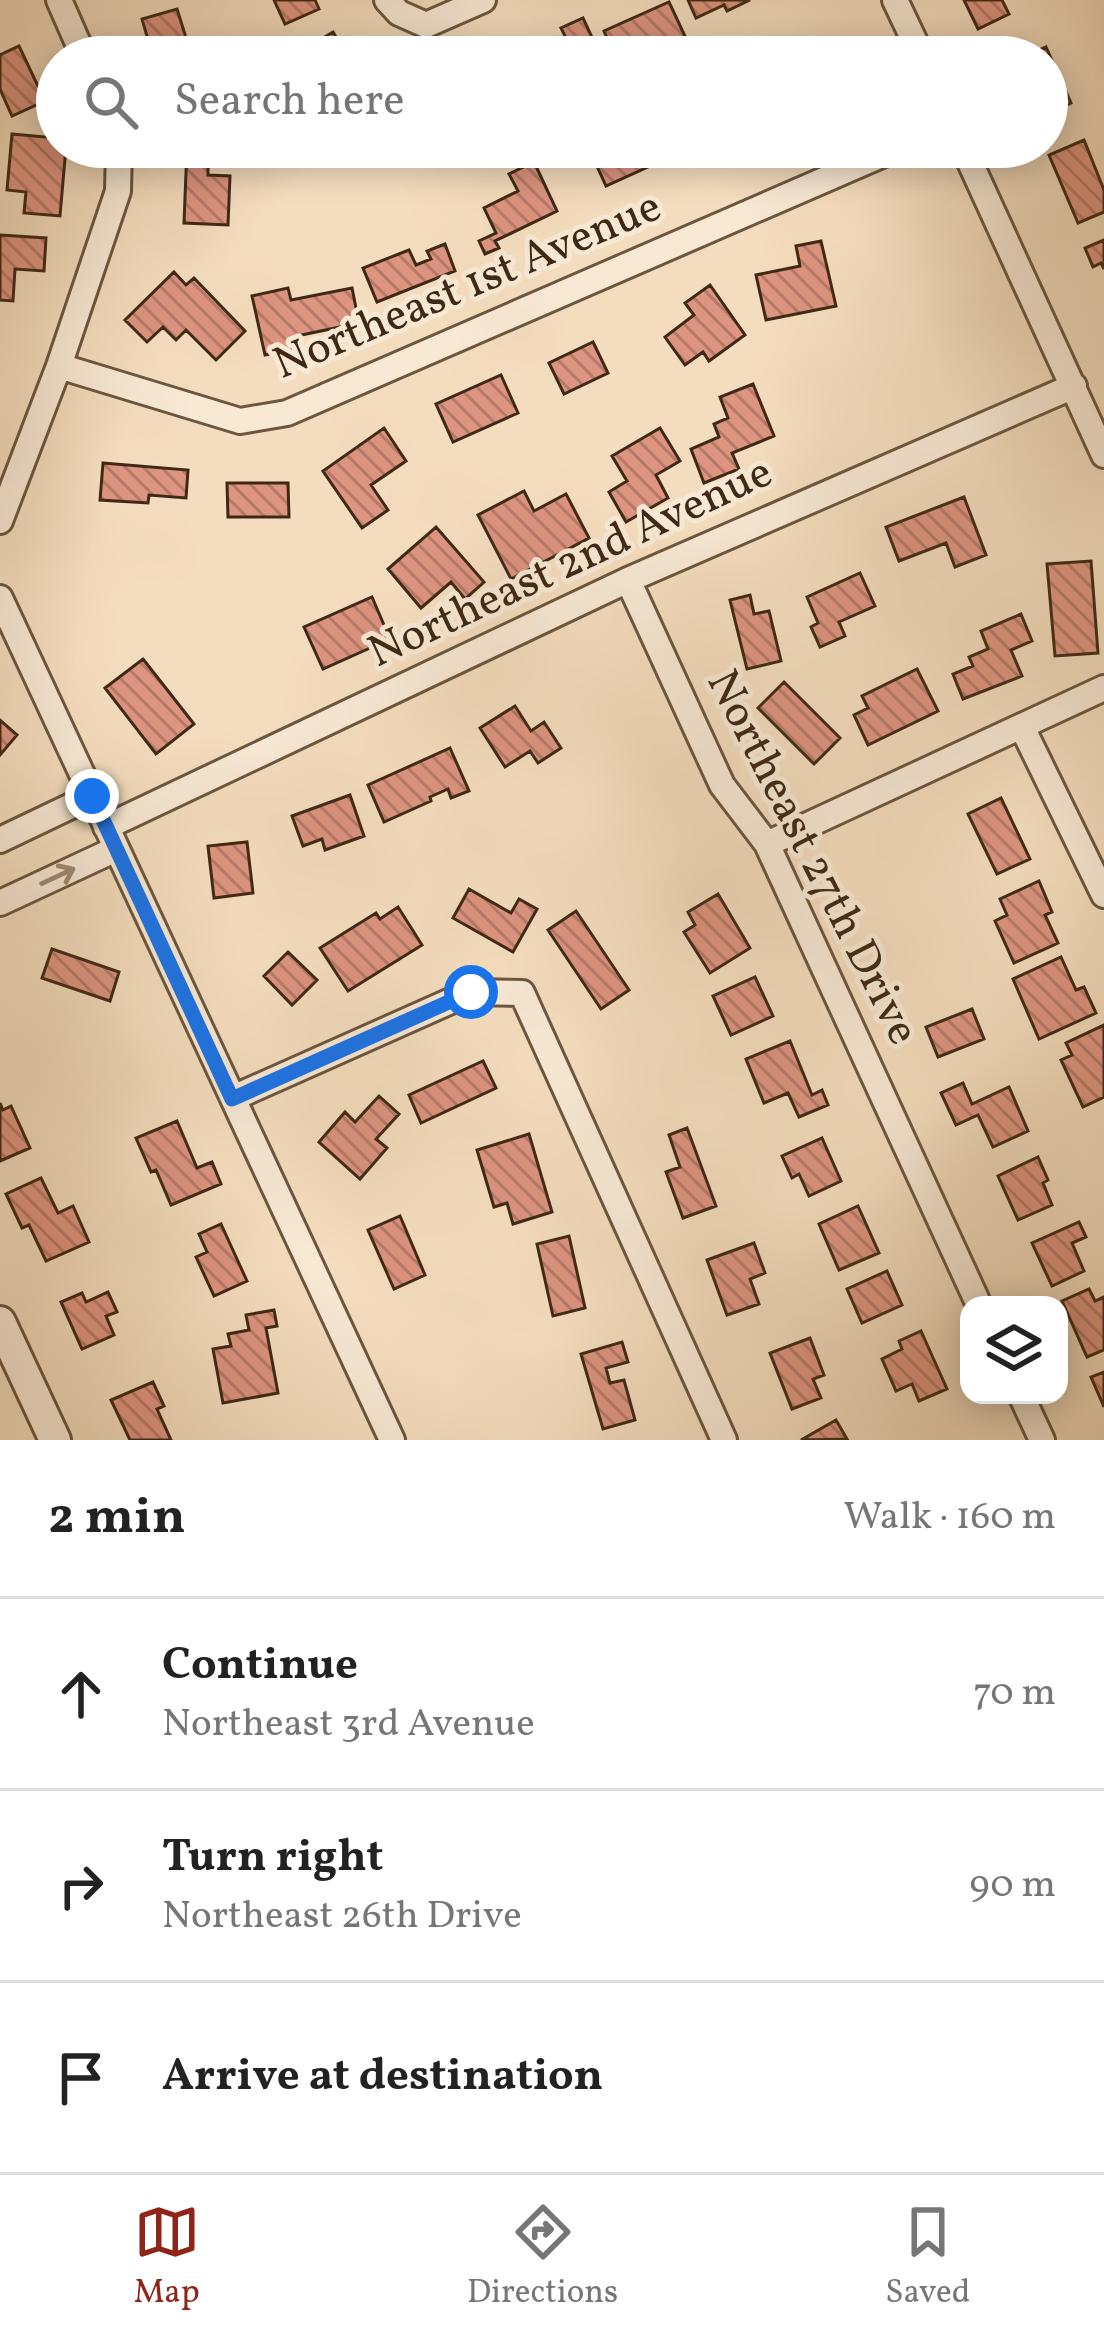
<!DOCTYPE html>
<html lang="en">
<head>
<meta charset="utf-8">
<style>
  body { margin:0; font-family:Vollkorn,serif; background:#f2f2f2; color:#222 }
  .controls { position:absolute; right:36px; bottom:36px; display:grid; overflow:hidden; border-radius:24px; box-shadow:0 6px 30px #0003 }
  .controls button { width:108px; height:108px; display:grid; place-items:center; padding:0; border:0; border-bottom:3px solid #e0e0e0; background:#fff; color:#222; font:60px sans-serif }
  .stop { position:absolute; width:36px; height:36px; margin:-27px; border:9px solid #1a73e8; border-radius:50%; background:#fff }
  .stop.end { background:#1a73e8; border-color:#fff; box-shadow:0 3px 12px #0008 }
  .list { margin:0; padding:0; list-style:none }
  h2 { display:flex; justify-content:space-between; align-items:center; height:156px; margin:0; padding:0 48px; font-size:51px }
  h2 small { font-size:39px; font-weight:400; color:#767676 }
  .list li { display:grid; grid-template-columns:78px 1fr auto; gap:36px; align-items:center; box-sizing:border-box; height:192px; padding:0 48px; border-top:3px solid #e0e0e0 }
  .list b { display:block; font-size:45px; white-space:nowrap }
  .list p { margin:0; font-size:39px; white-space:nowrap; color:#767676 }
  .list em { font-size:39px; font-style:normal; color:#767676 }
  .icon { flex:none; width:66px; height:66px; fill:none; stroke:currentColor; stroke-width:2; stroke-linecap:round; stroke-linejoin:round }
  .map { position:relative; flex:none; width:1104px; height:1440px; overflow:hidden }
  .search { position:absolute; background:#fff; box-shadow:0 6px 30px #0003; left:36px; right:36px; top:36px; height:132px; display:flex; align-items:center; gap:30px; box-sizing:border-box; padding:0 42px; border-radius:66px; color:#767676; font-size:45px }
  .sheet { height:732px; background:#fff }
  nav { display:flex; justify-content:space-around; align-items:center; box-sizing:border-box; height:168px; border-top:3px solid #e0e0e0; background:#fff; font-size:33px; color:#767676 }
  nav a { display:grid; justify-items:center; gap:6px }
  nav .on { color:#8f2418 }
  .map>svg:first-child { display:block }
  .building { fill:url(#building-back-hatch); stroke:#3f2914; stroke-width:3 }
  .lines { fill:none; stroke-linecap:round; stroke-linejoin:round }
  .minor-casing { stroke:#6c563e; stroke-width:30 }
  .tertiary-casing { stroke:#6c563e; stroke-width:36 }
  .minor { stroke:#f8e9d5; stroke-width:24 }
  .tertiary { stroke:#f8e9d5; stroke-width:30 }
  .oneway { stroke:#9c8974 }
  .route { stroke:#1a73e8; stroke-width:15 }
  .labels { text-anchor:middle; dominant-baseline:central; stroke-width:10; stroke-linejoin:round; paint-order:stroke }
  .street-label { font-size:45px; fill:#3f2914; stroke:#f8e9d5 }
</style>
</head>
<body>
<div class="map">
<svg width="1104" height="1440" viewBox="0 0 1104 1440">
  <defs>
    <pattern id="building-back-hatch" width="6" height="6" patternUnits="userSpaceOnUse" patternTransform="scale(3)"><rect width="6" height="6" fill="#dd9480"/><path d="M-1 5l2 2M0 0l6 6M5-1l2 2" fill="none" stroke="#b57968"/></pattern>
  </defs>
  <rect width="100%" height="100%" fill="#f4ddbe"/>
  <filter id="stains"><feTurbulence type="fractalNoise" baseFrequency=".00167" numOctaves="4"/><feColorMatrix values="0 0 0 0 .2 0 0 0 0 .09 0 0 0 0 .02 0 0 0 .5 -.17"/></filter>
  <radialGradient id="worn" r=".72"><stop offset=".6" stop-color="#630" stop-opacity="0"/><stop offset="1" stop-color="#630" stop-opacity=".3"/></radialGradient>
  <path class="building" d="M274,0H315L319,9L285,24Z
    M688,0H750L727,11L724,5L696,18Z
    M964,0H1002L1009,14L978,29Z
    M669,2L691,49L675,57H615L604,31Z
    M177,9L192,57H153L142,19Z
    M583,18L601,57H529L567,40L561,28Z
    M333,32L348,57H291Z
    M833,41L854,57H821Z
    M19,46L45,101L12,116L0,89V55Z
    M1046,47L1071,103L1047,114V57H1023Z
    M12,134L57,138V147H66L60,216L24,213L26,192L7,190Z
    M1084,140L1104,190V212L1078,223L1049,155Z
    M187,147H208V175L230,176L228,225L184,223Z
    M374,147H439L440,160L413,163L411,148L375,152Z
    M604,147H655L661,161L606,186L591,153Z
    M534,162L557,211L495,241L499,248L485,254L479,241L496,233L484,208L518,191L509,174Z
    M0,235L46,238L44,271L15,269L13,301L0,300Z
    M1104,240V269L1101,263L1093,267L1085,248Z
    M821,241L836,306L766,320L756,275L800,266L796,246Z
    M445,244L455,271L377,302L363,268L409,250L416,265L431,259L427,251Z
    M174,272L186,285L194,278L245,331L216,360L186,330L176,340L163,327L147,342L125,320Z
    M710,285L745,335L709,361L703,352L685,365L665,337L694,315L685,303Z
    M288,288L291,300L352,288L359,323L297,336L300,348L265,355L252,296Z
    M593,342L608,373L564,394L549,363Z
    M501,375L518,413L453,442L436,404Z
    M753,384L774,436L732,453L739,469L704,483L691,449L719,437L714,424L728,418L720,397Z
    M384,428L406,461L371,485L388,510L362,528L323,471Z
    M660,428L680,461L656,475L668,498L626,522L609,492L627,481L612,456Z
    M103,463L188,470L186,498L149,495L148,503L100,500Z
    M227,483H288L289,517H228Z
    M524,491L534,511L566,494L589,538L511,579L478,515Z
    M964,497L986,555L955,567L946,543L899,561L886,527Z
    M436,527L484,582L465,599L451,582L421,608L388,569Z
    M1091,561L1098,653L1055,656L1047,564Z
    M860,573L875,606L839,622L845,636L820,647L811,627L818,623L807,597Z
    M750,595L754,614L769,611L781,661L747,669L730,600Z
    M372,597L390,639L323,669L304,627Z
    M1021,614L1032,641L1011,650L1022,676L963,699L953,674L973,666L969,657L988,649L981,631Z
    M143,659L194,724L156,754L105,688Z
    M917,669L938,711L868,745L854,715L868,708L862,696Z
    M784,682L840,738L814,764L758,708Z
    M515,706L531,731L544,722L561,748L538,763L530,751L505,767L480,728Z
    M0,720L17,735L0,755Z
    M450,748L469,791L451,798L448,789L430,797L431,801L384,822L368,785Z
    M350,795L364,836L325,850L322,839L303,846L292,816Z
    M1001,798L1030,859L997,874L968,814Z
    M247,842L253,893L214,898L208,846Z
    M1039,881L1052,912L1045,915L1058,943L1014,963L995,921L1007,915L1000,899Z
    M469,889L511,913L519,899L537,909L513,952L453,918Z
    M718,894L750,948L710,973L684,932L695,925L688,912Z
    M398,907L422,945L348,991L320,948L376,913L380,919Z
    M576,911L629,990L601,1009L548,930Z
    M52,949L119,972L110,1001L42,978Z
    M288,952L317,980L292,1005L264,976Z
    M1061,957L1076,990L1084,987L1096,1013L1039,1039L1013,979Z
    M755,977L773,1016L731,1035L713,996Z
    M972,1009L984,1039L938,1057L926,1027Z
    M1104,1025V1097L1083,1107L1061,1060L1072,1055L1066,1043Z
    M790,1041L812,1095L822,1090L828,1105L799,1117L788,1093L764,1103L746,1059Z
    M483,1061L496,1088L421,1123L409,1095Z
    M963,1083L972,1104L1009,1087L1028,1131L993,1147L978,1115L956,1125L941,1093Z
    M379,1096L399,1114L376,1139L387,1148L360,1179L319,1142L345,1112L355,1122Z
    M0,1103L3,1110L11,1106L30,1148L0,1161Z
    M177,1121L197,1168L212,1162L221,1184L171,1205L156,1170L151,1172L136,1138Z
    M687,1128L716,1206L683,1218L666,1172L680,1167L669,1135Z
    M529,1134L552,1212L513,1224L507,1203L494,1207L477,1150Z
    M822,1138L841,1181L809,1196L799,1174L792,1178L782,1156Z
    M1038,1157L1048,1180L1043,1183L1052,1205L1018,1220L998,1176Z
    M41,1178L58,1213L73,1206L89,1242L46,1261L29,1225L22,1228L6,1194Z
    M858,1206L879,1253L839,1270L819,1224Z
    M400,1216L425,1275L394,1289L368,1230Z
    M1079,1222L1086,1237L1072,1243L1084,1271L1052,1286L1032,1243Z
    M221,1224L247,1281L214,1296L196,1257L207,1252L199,1234Z
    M569,1236L585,1308L553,1316L537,1244Z
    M754,1243L765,1273L750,1279L759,1304L727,1315L707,1260Z
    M887,1271L902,1305L862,1323L847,1289Z
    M1089,1289L1095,1301L1104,1297V1350L1087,1357L1062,1301Z
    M108,1292L117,1312L106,1316L114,1335L82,1349L61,1302L82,1293L86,1302Z
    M274,1310L277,1326L266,1328L278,1393L223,1403L213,1349L231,1346L228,1334L249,1330L246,1315Z
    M921,1331L947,1389L919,1401L912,1384L896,1391L882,1359L902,1349L899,1341Z
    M810,1338L824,1375L813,1379L821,1398L792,1409L770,1353Z
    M622,1342L628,1362L606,1368L610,1383L624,1380L635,1420L603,1429L581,1354Z
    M1104,1372V1407L1091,1377Z
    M153,1382L164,1406L157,1409L171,1440H130L111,1400Z
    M836,1420L847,1439L801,1440Z"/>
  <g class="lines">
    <defs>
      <path id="minor" d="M59,0L84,57
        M387,0L399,13L426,25L483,0
        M895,0L922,57
        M963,147L1104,455
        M59,366L240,421L287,413L900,147
        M0,521L59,366L118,191L119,147
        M628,580L722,785L767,844L979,1305
        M0,598L392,1440
        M1022,727L1104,895
        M106,827L628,580L1074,386
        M0,840L92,796
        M767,844L1104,688
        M0,903L116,849
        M233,1098L471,992L522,993L724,1440
        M1021,1395L1042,1440"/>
      <path id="tertiary" d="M0,1322L55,1440"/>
    </defs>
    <use href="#minor" class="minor-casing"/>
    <use href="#tertiary" class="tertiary-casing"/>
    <use href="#minor" class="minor"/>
    <use href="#tertiary" class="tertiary"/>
  </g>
  <defs><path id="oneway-shaft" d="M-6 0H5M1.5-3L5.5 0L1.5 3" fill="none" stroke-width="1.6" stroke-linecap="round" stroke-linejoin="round" transform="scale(3)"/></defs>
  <use class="oneway" href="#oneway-shaft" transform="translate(58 876) rotate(-25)"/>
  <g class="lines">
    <path class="route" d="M92,796L232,1099L471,992"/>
  </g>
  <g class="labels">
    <g class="street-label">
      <text transform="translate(468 287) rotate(-23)">Northeast 1st Avenue</text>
      <text transform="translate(571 564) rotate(-25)">Northeast 2nd Avenue</text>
      <text transform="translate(811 858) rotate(63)">Northeast 27th Drive</text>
    </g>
  </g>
  <rect width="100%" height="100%" filter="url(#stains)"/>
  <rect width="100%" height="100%" fill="url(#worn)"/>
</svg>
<div class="controls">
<button><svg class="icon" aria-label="layers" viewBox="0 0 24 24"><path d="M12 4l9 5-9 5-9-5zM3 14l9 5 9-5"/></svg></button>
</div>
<div class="stop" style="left:471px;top:992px"></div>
<div class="stop end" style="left:92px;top:796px"></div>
<div class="search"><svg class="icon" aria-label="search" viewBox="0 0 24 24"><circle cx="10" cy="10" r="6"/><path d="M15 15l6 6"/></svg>Search here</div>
</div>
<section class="sheet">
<h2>2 min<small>Walk · 160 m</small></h2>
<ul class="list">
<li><svg class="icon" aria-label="ahead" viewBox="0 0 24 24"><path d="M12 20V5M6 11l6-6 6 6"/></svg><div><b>Continue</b><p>Northeast 3rd Avenue</p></div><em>70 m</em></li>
<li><svg class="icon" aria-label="right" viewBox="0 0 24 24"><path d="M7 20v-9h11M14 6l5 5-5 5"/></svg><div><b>Turn right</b><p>Northeast 26th Drive</p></div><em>90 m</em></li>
<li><svg class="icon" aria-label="arrive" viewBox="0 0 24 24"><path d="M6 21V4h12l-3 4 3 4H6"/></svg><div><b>Arrive at destination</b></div></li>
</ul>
</section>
<nav>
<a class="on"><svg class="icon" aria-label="map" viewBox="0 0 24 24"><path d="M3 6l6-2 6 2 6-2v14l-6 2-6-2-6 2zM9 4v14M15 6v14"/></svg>Map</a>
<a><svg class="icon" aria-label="directions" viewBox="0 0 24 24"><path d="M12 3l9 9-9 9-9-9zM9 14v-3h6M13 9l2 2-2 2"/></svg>Directions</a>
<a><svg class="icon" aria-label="saved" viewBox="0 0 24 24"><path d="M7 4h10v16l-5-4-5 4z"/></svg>Saved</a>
</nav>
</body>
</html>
